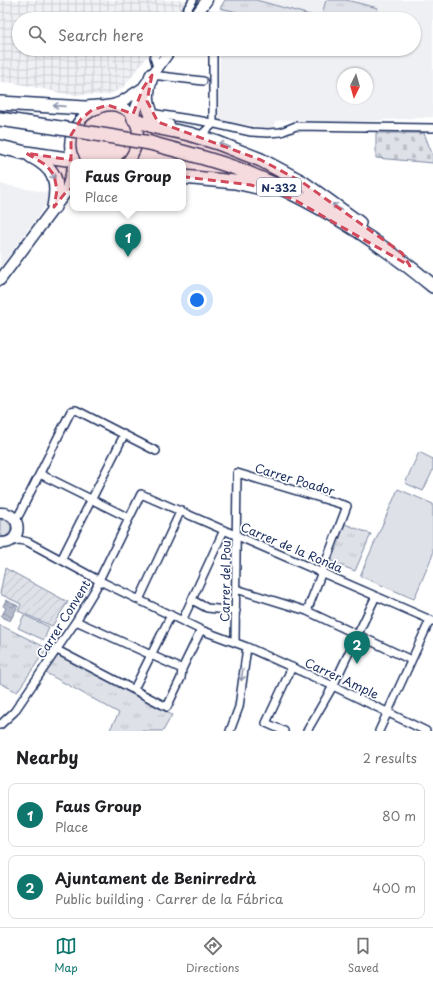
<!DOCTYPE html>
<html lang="en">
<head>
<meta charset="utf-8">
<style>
  body { margin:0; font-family:"Playpen Sans",sans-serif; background:#f2f2f2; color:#202124 }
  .compass { position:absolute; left:337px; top:68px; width:36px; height:36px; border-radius:50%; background:#fff; box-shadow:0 1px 3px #0004; rotate:185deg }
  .you { position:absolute; left:197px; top:300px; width:14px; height:14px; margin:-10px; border:3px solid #fff; border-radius:50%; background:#1a73e8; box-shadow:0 0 0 6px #1a73e833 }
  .badge { display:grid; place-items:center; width:26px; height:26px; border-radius:50%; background:#0f766e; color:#fff; font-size:13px; font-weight:700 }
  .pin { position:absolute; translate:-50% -33px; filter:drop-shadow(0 1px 2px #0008) }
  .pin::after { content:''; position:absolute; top:21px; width:14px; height:12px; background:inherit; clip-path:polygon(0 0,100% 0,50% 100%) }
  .popup { position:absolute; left:70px; top:159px; width:116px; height:52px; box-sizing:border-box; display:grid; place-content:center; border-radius:8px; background:#fff; filter:drop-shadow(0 1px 3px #0005); font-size:13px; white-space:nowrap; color:#757577 }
  .popup b { font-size:15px; color:#202124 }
  .popup::after { content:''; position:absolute; left:50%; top:100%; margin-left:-8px; border:8px solid transparent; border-top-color:#fff }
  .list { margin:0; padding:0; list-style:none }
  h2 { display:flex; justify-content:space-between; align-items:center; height:52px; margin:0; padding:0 16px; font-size:17px }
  h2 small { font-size:13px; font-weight:400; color:#757577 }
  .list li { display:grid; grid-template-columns:26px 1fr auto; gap:12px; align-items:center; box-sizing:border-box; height:64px; margin:0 8px 8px; padding:0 8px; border:1px solid #e0e0e0; border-radius:8px }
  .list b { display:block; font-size:15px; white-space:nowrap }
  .list p { margin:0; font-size:13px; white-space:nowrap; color:#757577 }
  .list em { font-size:13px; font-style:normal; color:#757577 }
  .icon { flex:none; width:22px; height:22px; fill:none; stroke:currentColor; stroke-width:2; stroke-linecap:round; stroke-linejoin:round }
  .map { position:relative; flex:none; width:433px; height:731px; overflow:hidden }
  .search { position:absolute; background:#fff; box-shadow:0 1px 3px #0004; left:12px; right:12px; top:12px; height:44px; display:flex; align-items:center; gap:10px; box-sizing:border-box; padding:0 14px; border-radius:22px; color:#757577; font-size:15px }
  .sheet { height:196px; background:#fff }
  nav { display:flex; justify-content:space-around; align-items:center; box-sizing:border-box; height:56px; border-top:1px solid #e0e0e0; background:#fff; font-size:11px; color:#757577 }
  nav a { display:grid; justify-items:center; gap:2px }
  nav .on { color:#0f766e }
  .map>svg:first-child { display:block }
  .built { fill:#eff0f4; fill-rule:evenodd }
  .industrial { fill:url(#industrial-grid) }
  .grass { fill:#dee1e7; stroke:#7c88a2 }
  .cemetery { fill:url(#cemetery-stones); stroke:#7c88a2 }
  .park { fill:url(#park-tufts); stroke:#7c88a2 }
  .garden { fill:url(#garden-furrows); stroke:#7c88a2 }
  .water { fill:url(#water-waves); stroke:#77839f }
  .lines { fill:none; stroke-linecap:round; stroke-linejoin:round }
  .street-casing { stroke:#1b2f5e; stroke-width:10 }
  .secondary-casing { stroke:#1b2f5e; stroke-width:13 }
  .highway-casing { stroke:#1b2f5e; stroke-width:16 }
  .street { stroke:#fff; stroke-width:7 }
  .secondary { stroke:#fff; stroke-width:10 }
  .highway { stroke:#fff; stroke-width:13 }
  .highway-bridge-casing { stroke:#1b2f5e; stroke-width:16; stroke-linecap:butt }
  .highway-bridge { stroke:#fff; stroke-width:13 }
  .oneway { stroke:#8d97ae }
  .marked { fill:#d1495b; fill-opacity:0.2; stroke:#d1495b; stroke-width:3; stroke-dasharray:8 5; stroke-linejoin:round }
  .labels { text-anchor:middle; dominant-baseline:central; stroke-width:3.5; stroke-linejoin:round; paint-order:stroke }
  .shield { fill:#fff; stroke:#5f6d8e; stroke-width:1 }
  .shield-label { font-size:11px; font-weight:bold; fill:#1b2f5e }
  .street-label { font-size:12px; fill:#1b2f5e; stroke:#fff }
</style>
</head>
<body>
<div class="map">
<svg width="433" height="731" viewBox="0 0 433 731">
  <defs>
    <pattern id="industrial-grid" width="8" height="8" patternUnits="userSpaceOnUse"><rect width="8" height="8" fill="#eff0f4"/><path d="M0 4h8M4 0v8" fill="none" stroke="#ccced4"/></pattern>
    <pattern id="cemetery-stones" width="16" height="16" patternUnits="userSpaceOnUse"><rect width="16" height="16" fill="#dee1e7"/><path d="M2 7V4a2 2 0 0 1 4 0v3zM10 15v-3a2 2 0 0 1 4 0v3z" fill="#bec1c9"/></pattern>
    <pattern id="park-tufts" width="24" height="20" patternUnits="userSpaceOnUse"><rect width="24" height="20" fill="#dee1e7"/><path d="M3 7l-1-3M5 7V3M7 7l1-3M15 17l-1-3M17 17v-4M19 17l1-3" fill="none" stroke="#bec1c9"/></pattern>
    <pattern id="garden-furrows" width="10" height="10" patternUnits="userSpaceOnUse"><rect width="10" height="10" fill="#dee1e7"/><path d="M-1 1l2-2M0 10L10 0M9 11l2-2" fill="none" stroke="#bec1c9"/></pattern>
    <pattern id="water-waves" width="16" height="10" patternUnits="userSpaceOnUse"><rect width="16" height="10" fill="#b5bbca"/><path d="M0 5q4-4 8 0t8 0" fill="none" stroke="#9298a7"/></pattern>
  </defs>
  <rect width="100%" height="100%" fill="#fff"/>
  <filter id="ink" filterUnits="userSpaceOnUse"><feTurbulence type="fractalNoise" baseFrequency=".025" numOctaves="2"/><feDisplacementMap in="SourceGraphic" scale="8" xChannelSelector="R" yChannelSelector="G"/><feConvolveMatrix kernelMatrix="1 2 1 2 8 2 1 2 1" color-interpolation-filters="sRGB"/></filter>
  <g filter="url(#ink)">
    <path class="built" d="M226,0H433V117L337,123L290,120L275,121V129L218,121L220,49H414V19H220V8ZM343,74H367V98H343Z
      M0,184L54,194L0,268Z"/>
    <path class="industrial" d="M0,0H190L175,19H19V49H153L123,88L107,95H70L15,83L0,82Z"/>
    <path class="grass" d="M419,452L433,459V470L423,491L405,483Z
      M398,489L433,504V554L414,599L360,576Z
      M0,520H6L11,526L10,533L4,537L0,536Z
      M24,615L49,627L44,640L18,628Z"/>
    <path class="cemetery" d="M376,133H424L433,156V163L376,158Z"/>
    <path class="park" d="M225,0H256L321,18L326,0H346L378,8L375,19H267L220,8Z
      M345,524L371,534L355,571L334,563L331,557Z
      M0,625L47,648L17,692L0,683Z
      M59,654L172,715L163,731H109L119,713L46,673Z"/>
    <path class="garden" d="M5,568L68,602L52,626L18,611L21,604L0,594Z"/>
    <path class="water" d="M6,600L18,606L10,621L1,617L6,608L3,606Z"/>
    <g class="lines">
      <defs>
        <path id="street" d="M208,15L210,19
          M181,19L193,0
          M157,67L154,57L160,49
          M152,75L203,81
          M156,114L202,121L251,132L268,133L281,132L296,126L433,128
          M213,124V49
          M199,137L213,124
          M40,474L129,518
          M16,520L21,511L71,411L76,410L156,451
          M11,541L20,540L28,542L100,581L201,630L247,647L329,684L426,731
          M61,560L124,435
          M236,589L307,611L411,660
          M139,600L181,510
          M192,600L207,608L236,611
          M76,621L182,669
          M182,621L224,530
          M235,642L237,473L347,506L307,611
          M57,650L167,707L181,678L182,669L201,630
          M134,689L171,615
          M0,725L14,712L76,621L96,588L101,576L141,494L433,621
          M230,731L239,707L247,647
          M284,731L266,723L292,667
          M307,731L333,686L376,596
          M379,731L430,620"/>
        <path id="secondary" d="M193,19L207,0
          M113,105L121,102L143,88
          M133,117L143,88L171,49
          M75,162C51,120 124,79 137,127C140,139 135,153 127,162
          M0,280L66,192L73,167
          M0,513C23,511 24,545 0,543"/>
        <path id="highway" d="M152,75C144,94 145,120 168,126
          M0,103L85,108L98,107
          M0,119L60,128
          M134,119L155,127L189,134L218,143L261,160L302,182L359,223
          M150,143C178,151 207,158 235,168C308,196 373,236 433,286
          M0,147L26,153L67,159L72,158
          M31,156C56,169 59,181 54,207
          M183,177L235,182L266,189"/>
      </defs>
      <use href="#street" class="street-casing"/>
      <use href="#secondary" class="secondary-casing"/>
      <use href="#highway" class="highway-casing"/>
      <use href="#street" class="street"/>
      <use href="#secondary" class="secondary"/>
      <use href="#highway" class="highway"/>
      <defs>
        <path id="highway-bridge" d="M60,128L150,143"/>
      </defs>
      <use href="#highway-bridge" class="highway-bridge-casing"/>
      <use href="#highway-bridge" class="highway-bridge"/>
    </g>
    <defs><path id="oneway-shaft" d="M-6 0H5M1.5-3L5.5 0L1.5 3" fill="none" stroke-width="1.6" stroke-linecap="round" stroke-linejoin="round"/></defs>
    <g class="oneway">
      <use href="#oneway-shaft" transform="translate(59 106) rotate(-176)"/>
      <use href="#oneway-shaft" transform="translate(224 145) rotate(-158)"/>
      <use href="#oneway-shaft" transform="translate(52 174) rotate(63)"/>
      <use href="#oneway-shaft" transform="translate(337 207) rotate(-144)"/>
      <use href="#oneway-shaft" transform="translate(242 675) rotate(98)"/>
    </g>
  </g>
  <path class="marked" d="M152,75L147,101L158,122L261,160L302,182L402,253L410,266L293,199L251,185L128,170L87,180L66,192L54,207L57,190L54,175L46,165L26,153L71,160V135L81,119L92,110L108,105L133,114L143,88Z"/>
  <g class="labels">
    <rect class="shield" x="257" y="178" width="44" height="18" rx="3"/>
    <g class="shield-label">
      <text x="279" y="187">N-332</text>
    </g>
    <g class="street-label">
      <text transform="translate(295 479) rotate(17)">Carrer Poador</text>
      <text transform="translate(292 547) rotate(23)">Carrer de la Ronda</text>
      <text transform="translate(225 581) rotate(-89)">Carrer del Pou</text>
      <text transform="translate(63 619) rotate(-58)">Carrer Convent</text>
      <text transform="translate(342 678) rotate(25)">Carrer Ample</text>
    </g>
  </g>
</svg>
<svg class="compass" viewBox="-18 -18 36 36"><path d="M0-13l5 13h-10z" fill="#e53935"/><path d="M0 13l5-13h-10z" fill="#757577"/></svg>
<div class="you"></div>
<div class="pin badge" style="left:128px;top:257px">1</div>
<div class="popup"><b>Faus Group</b>Place</div>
<div class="pin badge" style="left:357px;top:664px">2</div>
<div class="search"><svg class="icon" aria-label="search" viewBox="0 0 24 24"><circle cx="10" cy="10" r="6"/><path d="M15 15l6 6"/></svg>Search here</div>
</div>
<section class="sheet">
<h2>Nearby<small>2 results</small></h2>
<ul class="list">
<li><span class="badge">1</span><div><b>Faus Group</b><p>Place</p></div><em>80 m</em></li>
<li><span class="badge">2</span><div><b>Ajuntament de Benirredrà</b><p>Public building · Carrer de la Fábrica</p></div><em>400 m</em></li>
</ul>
</section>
<nav>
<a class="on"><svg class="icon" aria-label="map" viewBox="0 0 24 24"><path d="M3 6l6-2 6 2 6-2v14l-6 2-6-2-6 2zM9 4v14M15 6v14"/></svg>Map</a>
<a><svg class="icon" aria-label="directions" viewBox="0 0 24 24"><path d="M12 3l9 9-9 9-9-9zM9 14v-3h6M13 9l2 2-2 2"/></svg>Directions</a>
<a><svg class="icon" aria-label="saved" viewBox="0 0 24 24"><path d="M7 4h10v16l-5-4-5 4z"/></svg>Saved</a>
</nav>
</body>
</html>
